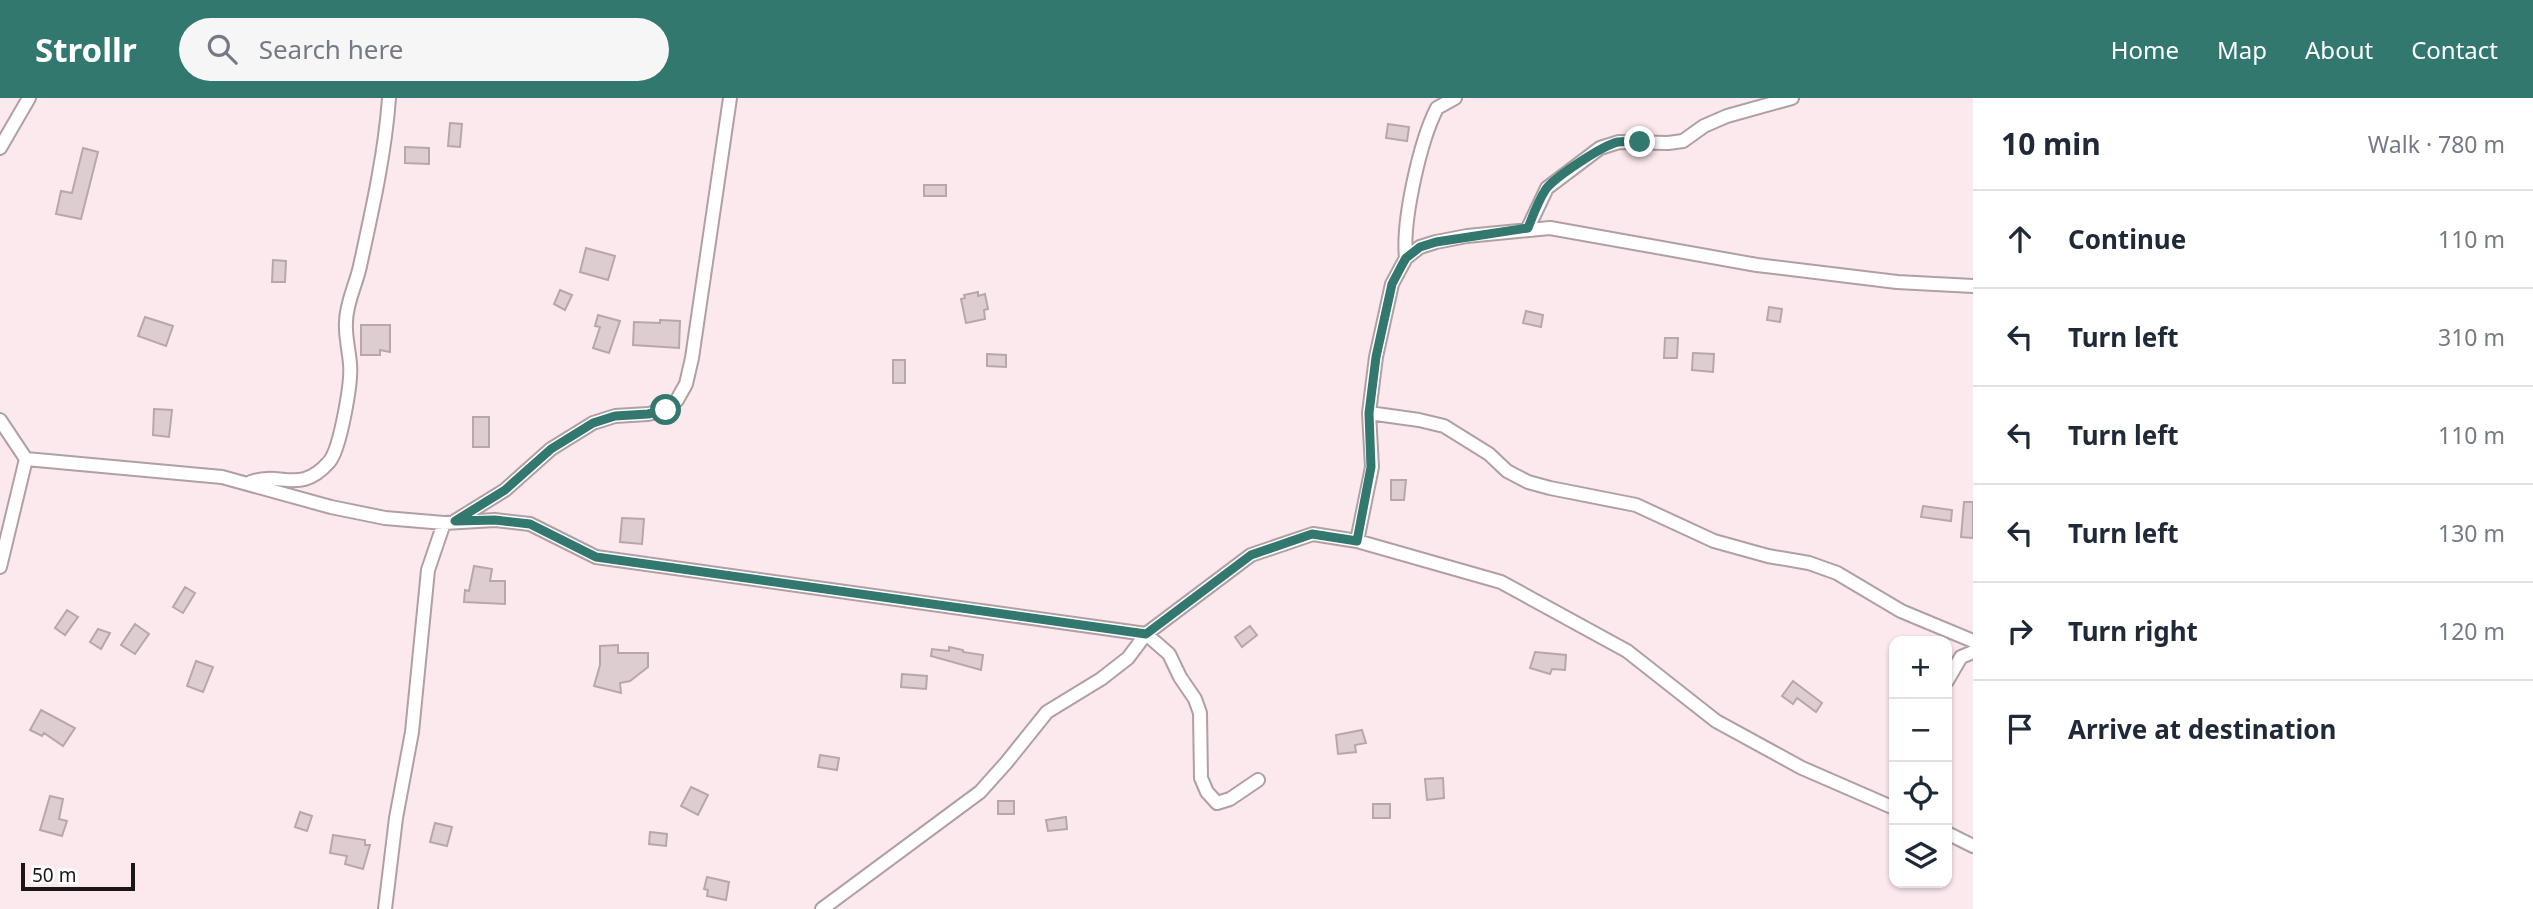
<!DOCTYPE html>
<html lang="en">
<head>
<meta charset="utf-8">
<style>
  body { margin:0; font-family:"Noto Sans",sans-serif; background:#f6f6f7; color:#1f2937 }
  .controls { position:absolute; right:21px; bottom:21px; display:grid; overflow:hidden; border-radius:14px; box-shadow:0 2px 5px #0004 }
  .controls button { width:63px; height:63px; display:grid; place-items:center; padding:0; border:0; border-bottom:2px solid #e0e1e3; background:#fff; color:#1f2937; font:35px sans-serif }
  .scale { position:absolute; left:21px; bottom:18px; width:114px; box-sizing:border-box; padding-left:7px; border:4px solid #1c1617; border-top:0; font-size:19px; line-height:24px; white-space:nowrap; color:#1c1617; -webkit-text-stroke:5px #fff; paint-order:stroke }
  .stop { position:absolute; width:21px; height:21px; margin:-16px; border:5px solid #32786f; border-radius:50%; background:#fff }
  .stop.end { background:#32786f; border-color:#fff; box-shadow:0 2px 7px #0008 }
  .list { margin:0; padding:0; list-style:none }
  h2 { display:flex; justify-content:space-between; align-items:center; height:91px; margin:0; padding:0 28px; font-size:30px }
  h2 small { font-size:23px; font-weight:400; color:#747a83 }
  .list li { display:grid; grid-template-columns:46px 1fr auto; gap:21px; align-items:center; box-sizing:border-box; height:98px; padding:0 28px; border-top:2px solid #e0e1e3 }
  .list b { display:block; font-size:26px; white-space:nowrap }
  .list em { font-size:23px; font-style:normal; color:#747a83 }
  .icon { flex:none; width:38px; height:38px; fill:none; stroke:currentColor; stroke-width:2; stroke-linecap:round; stroke-linejoin:round }
  .map { position:relative; flex:none; width:1973px; height:811px; overflow:hidden }
  header { display:flex; align-items:center; gap:42px; box-sizing:border-box; height:98px; padding:0 35px; background:#32786f; color:#fff }
  header strong { font-size:33px }
  nav { display:flex; gap:38px; margin-inline-start:auto; font-size:24px }
  .search { width:490px; height:63px; background:#f6f6f7; display:flex; align-items:center; gap:18px; box-sizing:border-box; padding:0 24px; border-radius:38px; color:#747a83; font-size:26px }
  main { display:flex }
  aside { flex:1; background:#fff }
  .map>svg:first-child { display:block }
  .building { fill:#decdd0; stroke:#b7a7aa; stroke-width:2 }
  .lines { fill:none; stroke-linecap:round; stroke-linejoin:round }
  .street-casing { stroke:#b09fa3; stroke-width:16 }
  .street { stroke:#fff; stroke-width:12 }
  .route { stroke:#32786f; stroke-width:9 }
</style>
</head>
<body>
<header>
<strong>Strollr</strong>
<div class="search"><svg class="icon" aria-label="search" viewBox="0 0 24 24"><circle cx="10" cy="10" r="6"/><path d="M15 15l6 6"/></svg>Search here</div>
<nav><a>Home</a><a>Map</a><a>About</a><a>Contact</a></nav>
</header>
<main>
<div class="map">
<svg width="1973" height="811" viewBox="0 0 1973 811">
  <rect width="100%" height="100%" fill="#fbe9ed"/>
  <path class="building" d="M450,25L462,26L460,49L448,48Z
    M1388,26L1409,29L1407,43L1386,40Z
    M405,49L429,50V66L405,65Z
    M83,50L98,54L81,121L56,116L61,93L72,95Z
    M924,87H946V98H924Z
    M586,150L615,158L608,182L580,174Z
    M273,162L286,163L285,184H272Z
    M560,192L572,197L565,212L554,206Z
    M978,194V198L985,196L988,211L984,212L985,221L966,225L961,201L965,200L964,197Z
    M1769,209L1782,211L1780,224L1767,222Z
    M1526,213L1543,217L1541,229L1523,225Z
    M598,217L620,223L609,255L593,250L600,229L595,228Z
    M145,219L173,228L166,248L138,238Z
    M660,222L680,223L679,250L633,247L634,224L660,225Z
    M361,227H390V254L380,252V257H361Z
    M1665,240H1678L1677,260H1664Z
    M1693,255L1714,256L1713,274L1692,272Z
    M987,256L1006,257V269L987,268Z
    M893,262H905V285H893Z
    M154,311L172,312L169,339L153,337Z
    M473,319H489V349H473Z
    M1391,382H1406L1404,402H1391Z
    M1964,404H1973V440L1961,439Z
    M1923,408L1952,412L1951,423L1921,419Z
    M622,420L644,421L642,446L620,444Z
    M474,468L492,471L490,483H505V506L464,504L465,492L469,493Z
    M185,489L195,495L183,515L173,509Z
    M67,512L78,519L65,537L55,530Z
    M135,526L149,536L135,556L121,547Z
    M1250,528L1257,537L1242,549L1235,539Z
    M98,531L110,535L101,551L90,544Z
    M618,547V555H648V569L630,583L620,585L621,595L594,588L600,567V548Z
    M949,549L963,552V554L983,557L981,572L931,558L932,551L949,553Z
    M1535,554L1566,557L1565,572L1552,571L1550,576L1530,570Z
    M196,563L213,569L203,594L187,588Z
    M902,576L927,578L926,591L901,589Z
    M1793,583L1822,605L1816,614L1797,600L1793,606L1782,598Z
    M41,612L75,630L63,648L44,635L42,638L30,632Z
    M1362,632L1366,645L1355,647L1356,654L1338,656L1336,637Z
    M820,657L839,660L837,672L818,669Z
    M1443,680L1444,700L1427,702L1425,681Z
    M691,689L708,697L698,717L681,708Z
    M50,698L63,701L59,721L67,723L62,738L40,732Z
    M998,703H1014V716H998Z
    M1373,706H1390V720H1373Z
    M300,714L312,718L307,733L295,729Z
    M1066,719L1067,731L1048,733L1046,722Z
    M435,725L452,729L447,748L430,744Z
    M650,734L667,736L666,748L649,746Z
    M333,737L365,742V747H370L363,771L345,766L347,758L330,755Z
    M707,779L729,784L726,802L707,798L708,792L704,791Z"/>
  <g class="lines">
    <defs>
      <path id="street" d="M0,50L29,0
        M1528,130L1547,90L1600,50L1619,44L1668,45L1683,43L1704,28L1727,18L1792,0
        M1406,160C1402,123 1420,43 1437,10L1455,0
        M1369,315L1419,322L1444,328L1489,356L1507,373L1528,384L1550,390L1636,407L1714,443L1768,458L1809,465L1837,475L1901,513L1973,543
        M0,322L26,361L0,469
        M26,361L222,379L331,409L385,420L444,425L495,422L530,426L596,459L1146,536L1251,457L1313,436L1357,443L1501,484L1627,553L1716,623L1802,670L1894,710
        M251,384C282,373 300,397 329,364C340,352 352,284 350,266C349,252 345,238 346,224C346,205 356,187 360,168C372,113 385,56 389,0
        M455,423L505,392L551,351L593,325L615,318L648,316L666,312L677,302L686,286L692,260L730,0
        M1357,443L1372,369L1369,315L1376,259L1392,186L1406,160L1420,149L1436,144L1467,138L1550,130L1757,167L1897,184L1973,188
        M1947,583L1961,559L1973,554
        M1947,735L1973,748
        M385,811L396,720L412,634L428,472L444,425
        M822,811L980,694L1006,665L1047,614L1101,581L1128,560L1146,536L1169,556L1180,579L1195,601L1200,615L1201,680L1207,694L1217,705L1230,701L1258,682"/>
    </defs>
    <use href="#street" class="street-casing"/>
    <use href="#street" class="street"/>
  </g>
  <g class="lines">
    <path class="route" d="M666,312L648,316L615,318L593,325L551,351L505,392L455,423L495,422L530,426L596,459L1146,536L1251,457L1312,436L1357,443L1371,369L1369,315L1376,259L1392,186L1402,167L1406,160L1420,149L1436,144L1528,130C1533,117 1538,103 1546,91C1555,79 1603,47 1618,44C1625,43 1633,44 1640,44"/>
  </g>
</svg>
<div class="controls">
<button>+</button>
<button>−</button>
<button><svg class="icon" aria-label="locate" viewBox="0 0 24 24"><circle cx="12" cy="12" r="6"/><path d="M12 2v4M12 18v4M2 12h4M18 12h4"/></svg></button>
<button><svg class="icon" aria-label="layers" viewBox="0 0 24 24"><path d="M12 4l9 5-9 5-9-5zM3 14l9 5 9-5"/></svg></button>
</div>
<div class="scale">50 m</div>
<div class="stop" style="left:666px;top:312px"></div>
<div class="stop end" style="left:1640px;top:44px"></div>
</div>
<aside>
<h2>10 min<small>Walk · 780 m</small></h2>
<ul class="list">
<li><svg class="icon" aria-label="ahead" viewBox="0 0 24 24"><path d="M12 20V5M6 11l6-6 6 6"/></svg><div><b>Continue</b></div><em>110 m</em></li>
<li><svg class="icon" aria-label="left" viewBox="0 0 24 24"><path d="M17 20v-9H6M10 6l-5 5 5 5"/></svg><div><b>Turn left</b></div><em>310 m</em></li>
<li><svg class="icon" aria-label="left" viewBox="0 0 24 24"><path d="M17 20v-9H6M10 6l-5 5 5 5"/></svg><div><b>Turn left</b></div><em>110 m</em></li>
<li><svg class="icon" aria-label="left" viewBox="0 0 24 24"><path d="M17 20v-9H6M10 6l-5 5 5 5"/></svg><div><b>Turn left</b></div><em>130 m</em></li>
<li><svg class="icon" aria-label="right" viewBox="0 0 24 24"><path d="M7 20v-9h11M14 6l5 5-5 5"/></svg><div><b>Turn right</b></div><em>120 m</em></li>
<li><svg class="icon" aria-label="arrive" viewBox="0 0 24 24"><path d="M6 21V4h12l-3 4 3 4H6"/></svg><div><b>Arrive at destination</b></div></li>
</ul>
</aside>
</main>
</body>
</html>
